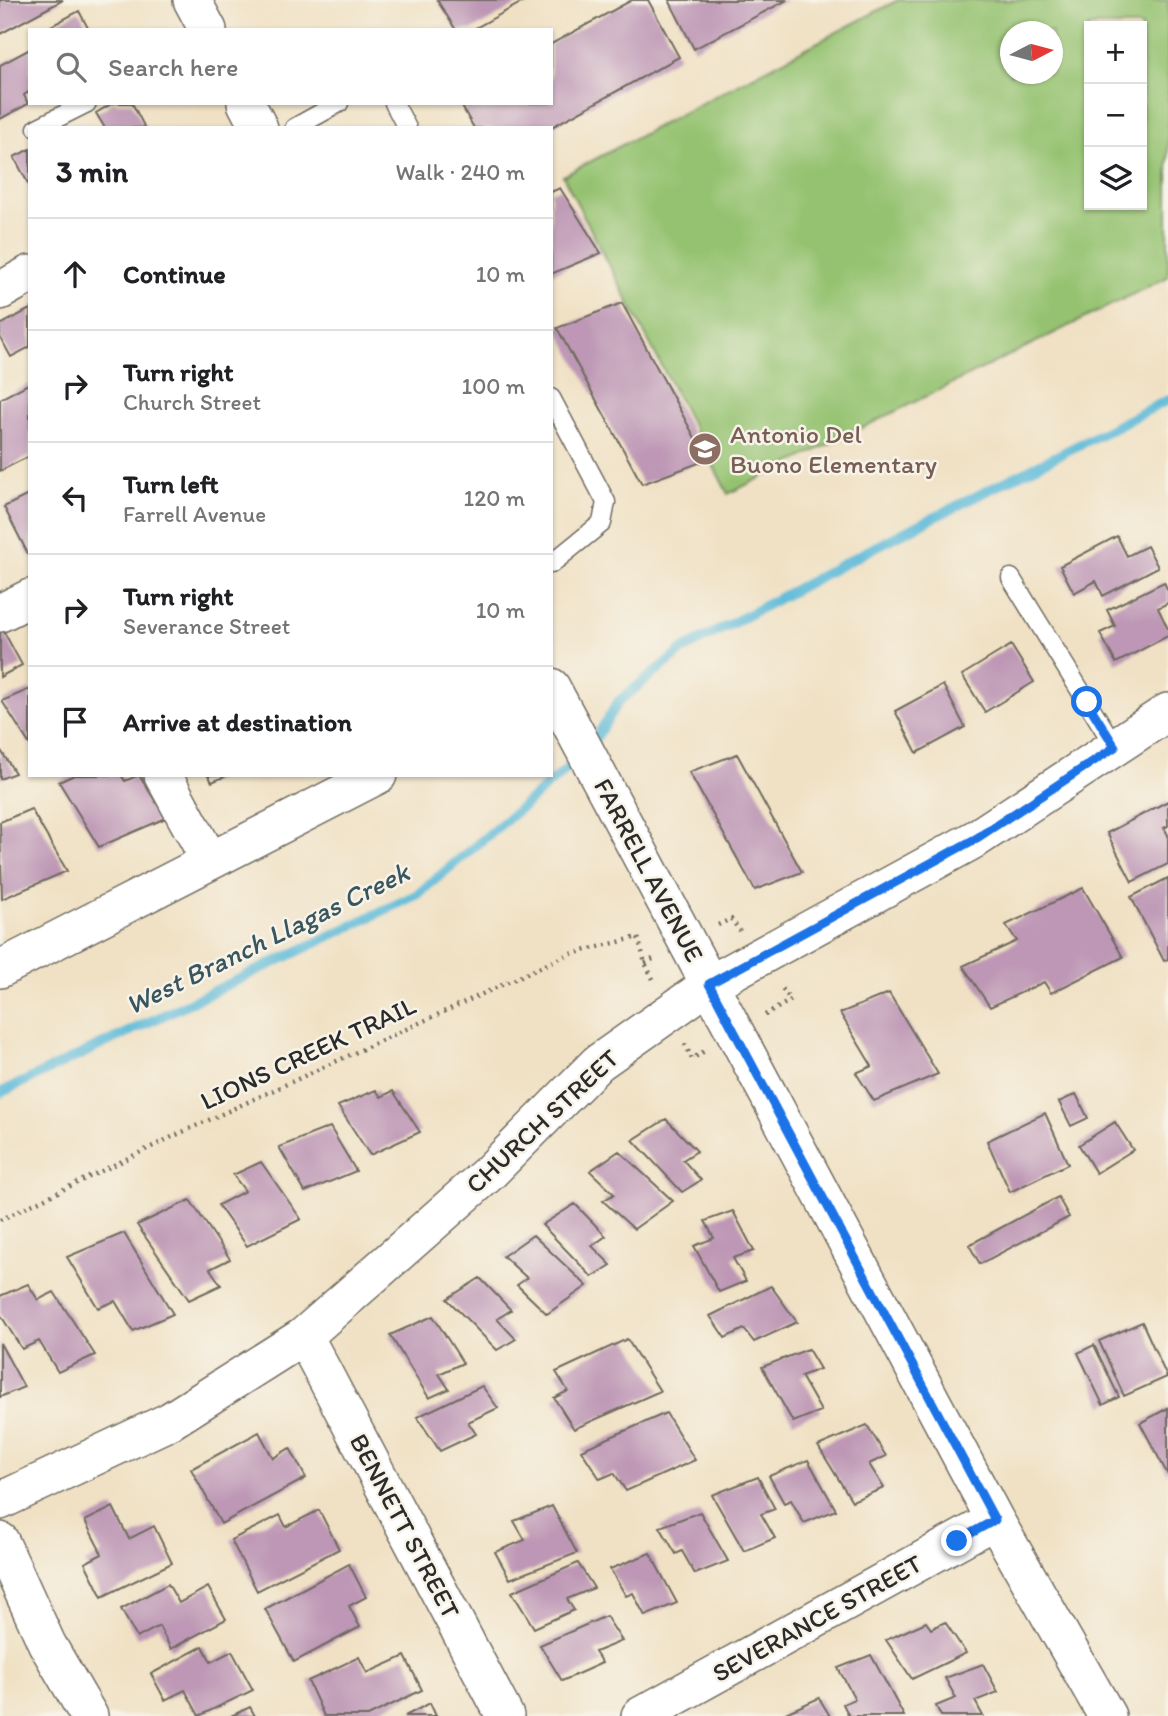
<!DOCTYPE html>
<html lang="en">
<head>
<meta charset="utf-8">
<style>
  body { margin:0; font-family:Itim,sans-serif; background:#f2f2f2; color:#202124 }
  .controls { position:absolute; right:21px; top:21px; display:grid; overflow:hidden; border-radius:0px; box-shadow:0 2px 5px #0004 }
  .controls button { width:63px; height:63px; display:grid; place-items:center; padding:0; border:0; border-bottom:2px solid #e0e0e0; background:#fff; color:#202124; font:35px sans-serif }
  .compass { position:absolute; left:1000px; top:21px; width:63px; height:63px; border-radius:50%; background:#fff; box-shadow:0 2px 5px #0004; rotate:84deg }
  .stop { position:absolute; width:21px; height:21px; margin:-16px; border:5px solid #1a73e8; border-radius:50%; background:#fff }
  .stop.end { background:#1a73e8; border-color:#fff; box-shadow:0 2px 7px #0008 }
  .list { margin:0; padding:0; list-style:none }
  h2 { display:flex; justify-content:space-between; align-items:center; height:91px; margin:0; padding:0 28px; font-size:30px }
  h2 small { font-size:23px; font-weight:400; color:#757577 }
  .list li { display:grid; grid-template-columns:46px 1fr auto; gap:21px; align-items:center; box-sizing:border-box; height:112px; padding:0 28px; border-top:2px solid #e0e0e0 }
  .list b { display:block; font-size:26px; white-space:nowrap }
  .list p { margin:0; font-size:23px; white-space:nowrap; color:#757577 }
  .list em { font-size:23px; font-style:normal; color:#757577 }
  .icon { flex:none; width:38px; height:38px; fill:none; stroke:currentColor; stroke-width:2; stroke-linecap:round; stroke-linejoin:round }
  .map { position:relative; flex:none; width:1168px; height:1716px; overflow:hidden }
  .search { position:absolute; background:#fff; box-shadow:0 2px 5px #0004; left:28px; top:28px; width:525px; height:77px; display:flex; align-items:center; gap:18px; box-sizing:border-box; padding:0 24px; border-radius:0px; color:#757577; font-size:26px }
  .panel { position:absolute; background:#fff; box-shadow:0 2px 5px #0004; left:28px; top:126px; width:525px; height:651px; border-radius:0px }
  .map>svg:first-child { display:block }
  .green { fill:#94c270; stroke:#60764e; stroke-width:2; fill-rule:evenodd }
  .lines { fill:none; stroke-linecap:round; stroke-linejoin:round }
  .stream { stroke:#5ab9d8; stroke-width:10 }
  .building { fill:#bd97b5 }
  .service-casing { stroke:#706b61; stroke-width:21 }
  .minor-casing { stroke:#706b61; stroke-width:40 }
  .path { stroke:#706b61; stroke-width:4.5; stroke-dasharray:2 5; stroke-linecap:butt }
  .service { stroke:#fff; stroke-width:18 }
  .minor { stroke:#fff; stroke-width:37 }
  .route { stroke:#1a73e8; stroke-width:9 }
  .labels { text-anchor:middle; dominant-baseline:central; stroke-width:5; stroke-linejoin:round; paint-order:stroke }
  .education-label { font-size:26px; fill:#785e54; stroke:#f7f3e8; text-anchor:start }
  .street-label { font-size:26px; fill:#2b2b2b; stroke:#f7f3e8 }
  .water-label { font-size:28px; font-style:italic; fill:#39565f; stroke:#f7f3e8 }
</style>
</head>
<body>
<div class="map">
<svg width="1168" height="1716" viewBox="0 0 1168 1716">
  <rect width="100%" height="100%" fill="#f7f3e8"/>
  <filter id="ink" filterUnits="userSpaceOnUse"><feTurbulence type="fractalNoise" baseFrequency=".0143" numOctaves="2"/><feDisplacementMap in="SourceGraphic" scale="14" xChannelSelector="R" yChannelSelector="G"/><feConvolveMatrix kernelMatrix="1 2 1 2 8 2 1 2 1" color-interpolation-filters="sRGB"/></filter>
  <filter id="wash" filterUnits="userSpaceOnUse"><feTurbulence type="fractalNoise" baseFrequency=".00686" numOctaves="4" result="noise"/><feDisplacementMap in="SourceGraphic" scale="28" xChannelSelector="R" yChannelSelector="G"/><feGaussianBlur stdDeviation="1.57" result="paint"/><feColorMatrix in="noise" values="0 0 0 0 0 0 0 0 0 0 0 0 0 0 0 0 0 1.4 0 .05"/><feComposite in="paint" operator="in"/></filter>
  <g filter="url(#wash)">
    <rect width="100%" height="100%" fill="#f0e1c4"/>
    <path class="green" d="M898,0H1168V277L728,494L563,176ZM1089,26H1142V205H1089ZM1010,32H1052V74H1010Z"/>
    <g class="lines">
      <path class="stream" d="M592,744L619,701L684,649L877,546L1168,400
        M0,1093L418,894L580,758"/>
    </g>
    <g id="blocks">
      <path class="building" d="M0,0H63L0,34Z
        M437,0H526L472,30H456Z
        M632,0H648L679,57L550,128H474L460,103H551V44Z
        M669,0H787L694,49Z
        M79,11L89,30H53L51,26Z
        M30,49V91L24,95L28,104L0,119V65Z
        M113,103H132L145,128H105L96,113Z
        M30,149V187L14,157Z
        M560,188L601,253L551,274V192Z
        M622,303L707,460L642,484L557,328Z
        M30,309V347L11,357L0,337V325Z
        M30,383V456L0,471V399Z
        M30,494V558L4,507Z
        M1117,536L1127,556L1147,546L1158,567L1103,596L1096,581L1074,593L1060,566Z
        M1164,582L1168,591V603L1158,608L1168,629V636L1116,663L1100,633L1115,626L1107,610Z
        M3,630L22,665L0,677V632Z
        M1011,645L1034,682L985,712L962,675Z
        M943,685L965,727L917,753L895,711Z
        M30,689V745L2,701Z
        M0,749L15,773L0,779Z
        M737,754L802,872L755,890L689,772Z
        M74,775H121L125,781L139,775L166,818L99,847L59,782Z
        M208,775H228L212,782Z
        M1168,801V826L1164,828L1168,835V864L1132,882L1107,833Z
        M31,809L67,871L2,899L0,822Z
        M1168,878V959L1164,961L1131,897Z
        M1083,888L1123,957L1051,993L1044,982L990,1007L963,966L1017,941L1006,925Z
        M889,993L938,1074L874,1101L856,1073L872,1066L840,1013Z
        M376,1090L381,1097L393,1091L420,1132L370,1155L338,1106Z
        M1076,1094L1088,1118L1071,1126L1059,1102Z
        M1045,1113L1068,1164L1010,1192L987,1141Z
        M666,1119L697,1151L683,1160L701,1180L682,1192L633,1140Z
        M1115,1122L1133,1150L1096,1173L1079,1145Z
        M330,1127L356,1171L305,1192L279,1147Z
        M619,1151L673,1201L634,1229L603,1201L614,1194L590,1171Z
        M261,1162L301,1219L247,1246L218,1205L245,1191L233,1175Z
        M1058,1197L1069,1217L980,1264L969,1245Z
        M190,1200L230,1259L210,1269L221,1285L189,1300L137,1225Z
        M575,1204L606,1236L592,1246L611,1265L592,1277L542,1225Z
        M733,1211L754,1251L733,1258L746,1281L719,1292L694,1246L714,1238L705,1221Z
        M124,1233L173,1314L133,1331L115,1301L98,1308L67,1257Z
        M533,1235L587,1286L547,1314L517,1285L527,1278L503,1256Z
        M480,1278L511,1310L497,1319L516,1339L497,1350L447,1299Z
        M28,1284L38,1300L54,1292L95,1355L58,1372L39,1341L22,1349L0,1314V1296Z
        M771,1286L797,1322L754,1342L744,1329L725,1338L710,1316Z
        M433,1316L463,1363L439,1374L449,1389L429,1398L390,1335Z
        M1142,1322L1167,1377L1124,1396L1099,1341Z
        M627,1339L660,1391L574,1429L554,1398L568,1391L556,1372Z
        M0,1343L24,1387L0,1397Z
        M1094,1345L1119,1397L1103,1405L1078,1353Z
        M808,1349L820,1369L801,1376L821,1411L793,1422L762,1367Z
        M482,1386L498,1408L468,1422L476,1434L440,1451L417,1417Z
        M1168,1408V1475L1140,1423Z
        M666,1413L695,1460L626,1491L614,1473L600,1479L581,1450Z
        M867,1425L886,1456L869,1464L884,1488L852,1501L818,1446Z
        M259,1432L273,1458L290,1448L306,1478L221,1524L191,1469Z
        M808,1460L836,1510L804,1523L791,1500L784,1503L769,1476Z
        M758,1477L775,1509L761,1514L775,1538L744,1551L712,1495Z
        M552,1506L577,1553L510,1579L495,1552L525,1540L514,1521Z
        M113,1507L129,1539L154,1526L172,1563L102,1597L85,1563L102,1554L85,1521Z
        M319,1510L339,1549L257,1591L231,1540L280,1515L286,1527Z
        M700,1512L728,1561L695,1574L682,1551L676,1554L660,1527Z
        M650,1553L677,1603L645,1616L633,1593L626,1596L610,1569Z
        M578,1563L594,1588L567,1599L574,1610L534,1628L512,1592Z
        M349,1564L366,1597L349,1606L360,1627L294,1662L265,1609Z
        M168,1584L179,1603L208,1587L226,1619L171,1649L159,1626L137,1638L121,1609Z
        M606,1616L622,1641L595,1652L602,1663L562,1681L540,1645Z
        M926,1622L931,1629L945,1622L966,1653L912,1679L886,1640Z
        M203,1646L211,1662L232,1651L253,1690L199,1716L185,1690L165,1700L151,1674Z
        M871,1655L904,1716H849L843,1704L855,1699L838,1668Z
        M405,1656L422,1690L368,1716H324L308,1681L359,1657L367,1673Z
        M983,1664L998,1692L975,1701L983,1716H941L936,1706L956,1698L945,1678Z
        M819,1698L830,1716H779Z
        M430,1703L436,1716H405Z
        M250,1707L255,1716H231Z"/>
    </g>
  </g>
  <g filter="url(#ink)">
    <use href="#blocks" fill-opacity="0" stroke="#706b61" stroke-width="2"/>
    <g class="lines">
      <defs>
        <path id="service" d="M394,103L407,128
          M37,128L87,103
          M294,128L339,103
          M551,398L606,502L602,523L551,564
          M1011,578L1115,747"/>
        <path id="minor" d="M192,0L208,30
          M246,103L259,128
          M0,291L30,274
          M0,613L30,598
          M551,687L995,1520L1107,1716
          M163,775L210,861
          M0,969L378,775
          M304,1336L505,1716
          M0,1501L170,1421L304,1336L489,1173L598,1063L710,984L977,838L1168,712
          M0,1541L47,1644L89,1716
          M640,1716L995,1520"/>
      </defs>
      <use href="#service" class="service-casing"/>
      <use href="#minor" class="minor-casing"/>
      <path class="path" d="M718,925L731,919L740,931
        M645,963L657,957
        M765,1015L791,1000L780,986
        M685,1044L692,1059L706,1050
        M0,1220L174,1136L567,955L638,937L645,963L655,983"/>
      <use href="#service" class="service"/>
      <use href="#minor" class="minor"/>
    </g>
  </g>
  <g class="lines" filter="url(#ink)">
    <path class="route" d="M957,1541L995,1520L709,984L977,838L1115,747L1087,702"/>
  </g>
  <defs>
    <symbol id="school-disc" viewBox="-11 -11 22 22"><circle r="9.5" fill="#8d6e63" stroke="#f7f3e8"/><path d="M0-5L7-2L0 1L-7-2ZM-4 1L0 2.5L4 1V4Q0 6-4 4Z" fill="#fff"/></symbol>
  </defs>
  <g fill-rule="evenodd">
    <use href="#school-disc" x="686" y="430" width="38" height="38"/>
  </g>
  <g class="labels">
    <g class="education-label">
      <text x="730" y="434">Antonio Del<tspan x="730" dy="30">Buono Elementary</tspan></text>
    </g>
    <g class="street-label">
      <text transform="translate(649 870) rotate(62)">FARRELL AVENUE</text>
      <text transform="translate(308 1053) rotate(-25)">LIONS CREEK TRAIL</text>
      <text transform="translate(542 1121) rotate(-43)">CHURCH STREET</text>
      <text transform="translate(405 1526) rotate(62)">BENNETT STREET</text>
      <text transform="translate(817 1618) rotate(-29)">SEVERANCE STREET</text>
    </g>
    <g class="water-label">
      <text transform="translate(267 938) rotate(-26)">West Branch Llagas Creek</text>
    </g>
  </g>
</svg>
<div class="controls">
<button>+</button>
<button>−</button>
<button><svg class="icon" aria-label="layers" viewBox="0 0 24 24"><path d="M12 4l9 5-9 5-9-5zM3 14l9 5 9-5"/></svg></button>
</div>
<svg class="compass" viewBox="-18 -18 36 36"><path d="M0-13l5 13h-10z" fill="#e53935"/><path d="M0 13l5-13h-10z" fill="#757577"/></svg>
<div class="stop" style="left:1087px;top:702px"></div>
<div class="stop end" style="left:957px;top:1541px"></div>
<div class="search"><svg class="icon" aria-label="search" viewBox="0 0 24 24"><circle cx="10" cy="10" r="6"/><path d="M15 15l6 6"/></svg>Search here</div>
<section class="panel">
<h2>3 min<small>Walk · 240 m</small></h2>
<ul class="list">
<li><svg class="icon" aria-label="ahead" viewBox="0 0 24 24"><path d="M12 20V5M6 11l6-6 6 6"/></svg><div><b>Continue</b></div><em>10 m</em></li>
<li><svg class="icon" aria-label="right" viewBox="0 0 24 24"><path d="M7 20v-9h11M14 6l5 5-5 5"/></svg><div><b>Turn right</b><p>Church Street</p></div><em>100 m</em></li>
<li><svg class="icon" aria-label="left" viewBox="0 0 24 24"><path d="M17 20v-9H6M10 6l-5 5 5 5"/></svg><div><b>Turn left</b><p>Farrell Avenue</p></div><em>120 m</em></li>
<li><svg class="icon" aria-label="right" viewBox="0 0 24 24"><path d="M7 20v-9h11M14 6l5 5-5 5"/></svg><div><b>Turn right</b><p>Severance Street</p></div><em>10 m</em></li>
<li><svg class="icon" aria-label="arrive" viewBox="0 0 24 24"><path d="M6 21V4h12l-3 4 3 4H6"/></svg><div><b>Arrive at destination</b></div></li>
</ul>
</section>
</div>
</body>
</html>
